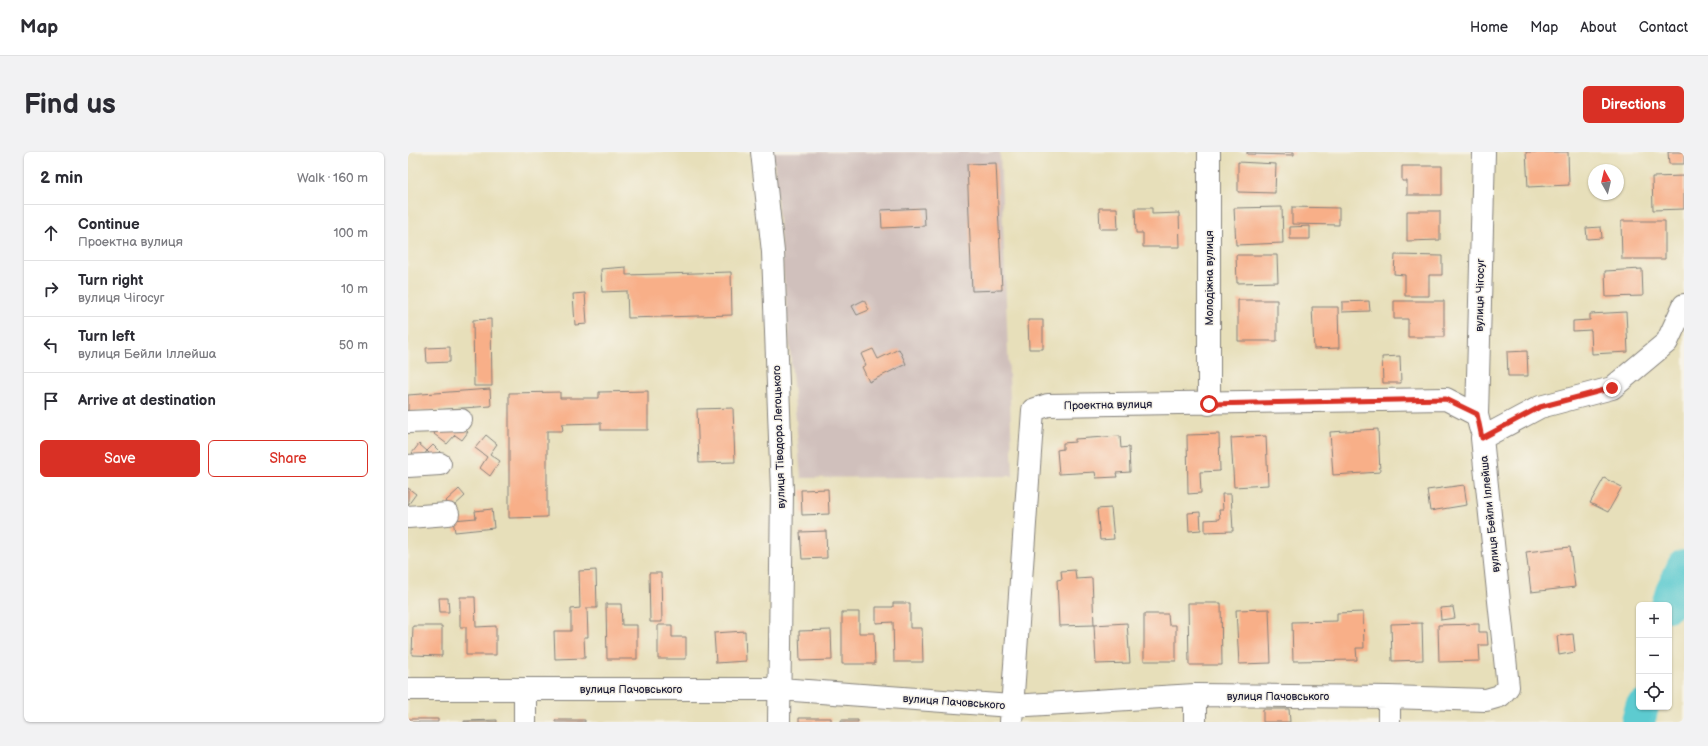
<!DOCTYPE html>
<html lang="en">
<head>
<meta charset="utf-8">
<style>
  body { margin:0; font-family:"Balsamiq Sans",sans-serif; background:#f2f2f3; color:#2b2b33 }
  .controls { position:absolute; right:12px; bottom:12px; display:grid; overflow:hidden; border-radius:6px; box-shadow:0 1px 3px #0004 }
  .controls button { width:36px; height:36px; display:grid; place-items:center; padding:0; border:0; border-bottom:1px solid #e1e1e2; background:#fff; color:#2b2b33; font:20px sans-serif }
  .compass { position:absolute; left:1180px; top:12px; width:36px; height:36px; border-radius:50%; background:#fff; box-shadow:0 1px 3px #0004; rotate:352deg }
  .stop { position:absolute; width:12px; height:12px; margin:-9px; border:3px solid #d93025; border-radius:50%; background:#fff }
  .stop.end { background:#d93025; border-color:#fff; box-shadow:0 1px 4px #0008 }
  .list { margin:0; padding:0; list-style:none }
  h2 { display:flex; justify-content:space-between; align-items:center; height:52px; margin:0; padding:0 16px; font-size:17px }
  h2 small { font-size:13px; font-weight:400; color:#7c7c81 }
  .list li { display:grid; grid-template-columns:26px 1fr auto; gap:12px; align-items:center; box-sizing:border-box; height:56px; padding:0 16px; border-top:1px solid #e1e1e2 }
  .list b { display:block; font-size:15px; white-space:nowrap }
  .list p { margin:0; font-size:13px; white-space:nowrap; color:#7c7c81 }
  .list em { font-size:13px; font-style:normal; color:#7c7c81 }
  .actions { display:flex; gap:8px; padding:12px 16px }
  .actions a { flex:1; padding:9px 0; border:1px solid #d93025; border-radius:6px; text-align:center; font-size:14px; color:#d93025 }
  .actions .main { background:#d93025; color:#fff }
  .icon { flex:none; width:22px; height:22px; fill:none; stroke:currentColor; stroke-width:2; stroke-linecap:round; stroke-linejoin:round }
  .map { position:relative; flex:none; width:1276px; height:570px; overflow:hidden; border-radius:6px }
  header { display:flex; align-items:center; gap:24px; box-sizing:border-box; height:56px; padding:0 20px; background:#fff; border-bottom:1px solid #e1e1e2 }
  header strong { font-size:19px }
  nav { display:flex; gap:22px; margin-inline-start:auto; font-size:14px }
  .intro { display:flex; align-items:center; justify-content:space-between; box-sizing:border-box; height:96px; padding:0 24px }
  h1 { margin:0; font-size:28px }
  .button { padding:10px 18px; border-radius:6px; background:#d93025; color:#fff; font-size:14px; font-weight:700 }
  main { display:flex; gap:24px; padding:0 24px }
  aside { flex:1; background:#fff; border-radius:6px; box-shadow:0 1px 3px #0004 }
  .map>svg:first-child { display:block }
  .industrial { fill:#d0c0bc }
  .lines { fill:none; stroke-linecap:round; stroke-linejoin:round }
  .river { stroke:#5dcbd0; stroke-width:34 }
  .building { fill:#f8af88 }
  .minor-casing { stroke:#84807a; stroke-width:24 }
  .minor { stroke:#fff; stroke-width:22 }
  .route { stroke:#d93025; stroke-width:5 }
  .labels { text-anchor:middle; dominant-baseline:central; stroke-width:3; stroke-linejoin:round; paint-order:stroke }
  .street-label { font-size:11px; fill:#22223b; stroke:#f7f3e8 }
</style>
</head>
<body>
<header>
<strong>Map</strong>
<nav><a>Home</a><a>Map</a><a>About</a><a>Contact</a></nav>
</header>
<div class="intro"><h1>Find us</h1><a class="button">Directions</a></div>
<main>
<aside>
<h2>2 min<small>Walk · 160 m</small></h2>
<ul class="list">
<li><svg class="icon" aria-label="ahead" viewBox="0 0 24 24"><path d="M12 20V5M6 11l6-6 6 6"/></svg><div><b>Continue</b><p>Проектна вулиця</p></div><em>100 m</em></li>
<li><svg class="icon" aria-label="right" viewBox="0 0 24 24"><path d="M7 20v-9h11M14 6l5 5-5 5"/></svg><div><b>Turn right</b><p>вулиця Чігосуг</p></div><em>10 m</em></li>
<li><svg class="icon" aria-label="left" viewBox="0 0 24 24"><path d="M17 20v-9H6M10 6l-5 5 5 5"/></svg><div><b>Turn left</b><p>вулиця Бейли Іллейша</p></div><em>50 m</em></li>
<li><svg class="icon" aria-label="arrive" viewBox="0 0 24 24"><path d="M6 21V4h12l-3 4 3 4H6"/></svg><div><b>Arrive at destination</b></div></li>
</ul>
<div class="actions"><a class="main">Save</a><a>Share</a></div>
</aside>
<div class="map">
<svg width="1276" height="570" viewBox="0 0 1276 570">
  <rect width="100%" height="100%" fill="#f7f3e8"/>
  <filter id="ink" filterUnits="userSpaceOnUse"><feTurbulence type="fractalNoise" baseFrequency=".025" numOctaves="2"/><feDisplacementMap in="SourceGraphic" scale="8" xChannelSelector="R" yChannelSelector="G"/><feConvolveMatrix kernelMatrix="1 2 1 2 8 2 1 2 1" color-interpolation-filters="sRGB"/></filter>
  <filter id="wash" filterUnits="userSpaceOnUse"><feTurbulence type="fractalNoise" baseFrequency=".012" numOctaves="4" result="noise"/><feDisplacementMap in="SourceGraphic" scale="16" xChannelSelector="R" yChannelSelector="G"/><feGaussianBlur stdDeviation="0.9" result="paint"/><feColorMatrix in="noise" values="0 0 0 0 0 0 0 0 0 0 0 0 0 0 0 0 0 1.4 0 .05"/><feComposite in="paint" operator="in"/></filter>
  <g filter="url(#wash)">
    <rect width="100%" height="100%" fill="#e7dfba"/>
    <path class="industrial" d="M365,0H592L605,324L393,326Z"/>
    <g class="lines">
      <path class="river" d="M1260,453L1264,439L1276,414
        M1230,570L1234,555"/>
    </g>
    <g id="blocks">
      <path class="building" d="M839,0H886V3L839,2Z
        M1118,0H1160L1161,33L1120,35Z
        M1260,0H1276V12H1261Z
        M830,10L868,12L867,41L830,40Z
        M588,11L594,138L564,139L559,12Z
        M994,14H1034V43H999V29H994Z
        M1276,24V57L1245,58L1244,25Z
        M874,55L875,91L828,93L826,56Z
        M884,55L931,56V73L884,72Z
        M516,56L517,74L474,76L473,58Z
        M691,56H709L710,77H692Z
        M727,56H744V62L771,61L772,95H735V81H728Z
        M999,59H1032V88L999,89Z
        M1213,69H1257V107H1214Z
        M902,74V87H882V75Z
        M1193,75L1194,86L1179,87L1178,76Z
        M828,103H869L870,130L829,131Z
        M987,103L1034,104V123H1021V144H997V123L986,122Z
        M218,115V123L323,120L324,163L220,166L219,139L194,140L193,117Z
        M1234,117L1235,144L1198,145L1197,119Z
        M177,141L179,172L167,173L165,142Z
        M456,148L461,158L449,163L444,154Z
        M830,148H869V189H830Z
        M961,149L962,159L934,160V150Z
        M986,149H1036V185H1000V167H986Z
        M904,155H930L931,196L906,197Z
        M1218,160L1220,200L1184,202L1183,178L1165,179V169L1182,168V162Z
        M83,167L84,234H66L65,168Z
        M620,168H635V197H621Z
        M42,195V210L19,211L18,196Z
        M465,197L470,207L491,197L498,212L461,230L454,215L458,213L453,202Z
        M1119,199L1120,224H1100L1099,200Z
        M992,204L993,231H975L974,205Z
        M82,237L83,254L0,260V243Z
        M240,239V278H193V271L154,272L155,279H139V365L101,366V241L152,240V246H191V240Z
        M325,256L327,310L291,311L289,257Z
        M48,271L60,280L54,288L47,283L39,292L26,282L33,273Z
        M970,277L972,320L925,323L922,280Z
        M811,282L812,319L792,320L793,341L780,342L779,283Z
        M78,283L89,292L82,302L92,309L82,324L72,316L79,305L67,296Z
        M712,284L713,296L721,295L722,320L708,321L709,325L688,326L687,320L651,322L649,298L655,297V291L667,290V287Z
        M858,284L860,333L826,335L823,286Z
        M11,292L19,299L12,308L4,301Z
        M25,293L33,301L27,307L19,299Z
        M1196,326L1214,335L1200,360L1182,351Z
        M1056,333L1059,353L1022,359L1019,338Z
        M0,336L8,342L0,353Z
        M51,337L57,344L44,356L38,349Z
        M420,337L421,362L394,363L393,338Z
        M814,342H823L825,379L797,380V368L812,367L811,358H815Z
        M703,356L706,387L692,388L689,357Z
        M84,357L86,376L47,380L45,368L68,366L67,359Z
        M792,360L793,378L781,379L780,361Z
        M418,379L419,406L394,407L392,380Z
        M1162,395L1167,435L1123,440L1118,400Z
        M188,418L189,456H179L180,485H176L177,506L147,507L146,479H163V457L172,456L171,419Z
        M667,418L668,427L684,426L686,473L651,474L649,428L654,427L653,419Z
        M241,421H253L254,470H242Z
        M52,445H67L68,475L88,474V503H58V475H52Z
        M31,446H40L41,460H32Z
        M485,451H502V476H514L515,510H486L485,470L468,471V455H485Z
        M780,451H813L814,513H781Z
        M198,452H213L214,473H229V507H199Z
        M1045,455L1047,466L1033,468L1032,456Z
        M861,457L863,511L831,512L828,458Z
        M434,460H451V481H466L467,512H434Z
        M955,460L956,496H948L949,508L885,509L884,470L929,469V461Z
        M736,462H760L761,473H768V509H736Z
        M719,471L722,511L688,512L686,473Z
        M1014,471L1015,508L984,509L983,472Z
        M1071,472V480H1079L1080,493H1071L1072,509L1031,510L1030,473Z
        M250,473H264V485H278V507H250Z
        M5,474H34V504L4,503Z
        M423,478L424,508L392,509L391,479Z
        M337,479L338,509L308,511L306,481Z
        M1165,482L1167,500L1151,503L1149,484Z
        M855,557H881L882,570H855Z
        M391,566H423V570H391Z
        M0,567H30V570H0Z
        M89,568V570H56V569Z
        M147,568H177V570H147Z
        M433,568H450V570H433Z"/>
    </g>
  </g>
  <g filter="url(#ink)">
    <use href="#blocks" fill-opacity="0" stroke="#84807a" stroke-width="1"/>
    <g class="lines">
      <defs>
        <path id="minor" d="M354,0L365,100L374,339L371,570
          M801,0V252
          M0,270L53,268
          M1072,275L1069,263L1076,0
          M0,314L32,312
          M0,365L40,362
          M0,537H372L603,554L787,543L981,545L1078,548L1092,544L1100,535L1074,286L1132,255L1204,236L1259,190L1276,153
          M117,537V570
          M603,570L625,258L640,253L1038,247L1069,263
          M787,570V543
          M981,570V545"/>
      </defs>
      <use href="#minor" class="minor-casing"/>
      <use href="#minor" class="minor"/>
    </g>
  </g>
  <g class="lines" filter="url(#ink)">
    <path class="route" d="M801,252L1038,247L1069,262L1074,286L1132,255L1204,236"/>
  </g>
  <g class="labels">
    <g class="street-label">
      <text transform="translate(801 126) rotate(-90)">Молодіжна вулиця</text>
      <text transform="translate(1072 143) rotate(-89)">вулиця Чігосуг</text>
      <text transform="translate(700 253) rotate(-1)">Проектна вулиця</text>
      <text transform="translate(371 285) rotate(-92)">вулиця Тіводора Легоцького</text>
      <text transform="translate(1082 362) rotate(-96)">вулиця Бейли Іллейша</text>
      <text x="223" y="537">вулиця Пачовського</text>
      <text x="870" y="544">вулиця Пачовського</text>
      <text transform="translate(546 550) rotate(4)">вулиця Пачовського</text>
    </g>
  </g>
</svg>
<div class="controls">
<button>+</button>
<button>−</button>
<button><svg class="icon" aria-label="locate" viewBox="0 0 24 24"><circle cx="12" cy="12" r="6"/><path d="M12 2v4M12 18v4M2 12h4M18 12h4"/></svg></button>
</div>
<svg class="compass" viewBox="-18 -18 36 36"><path d="M0-13l5 13h-10z" fill="#e53935"/><path d="M0 13l5-13h-10z" fill="#7c7c81"/></svg>
<div class="stop" style="left:801px;top:252px"></div>
<div class="stop end" style="left:1204px;top:236px"></div>
</div>
</main>
</body>
</html>
